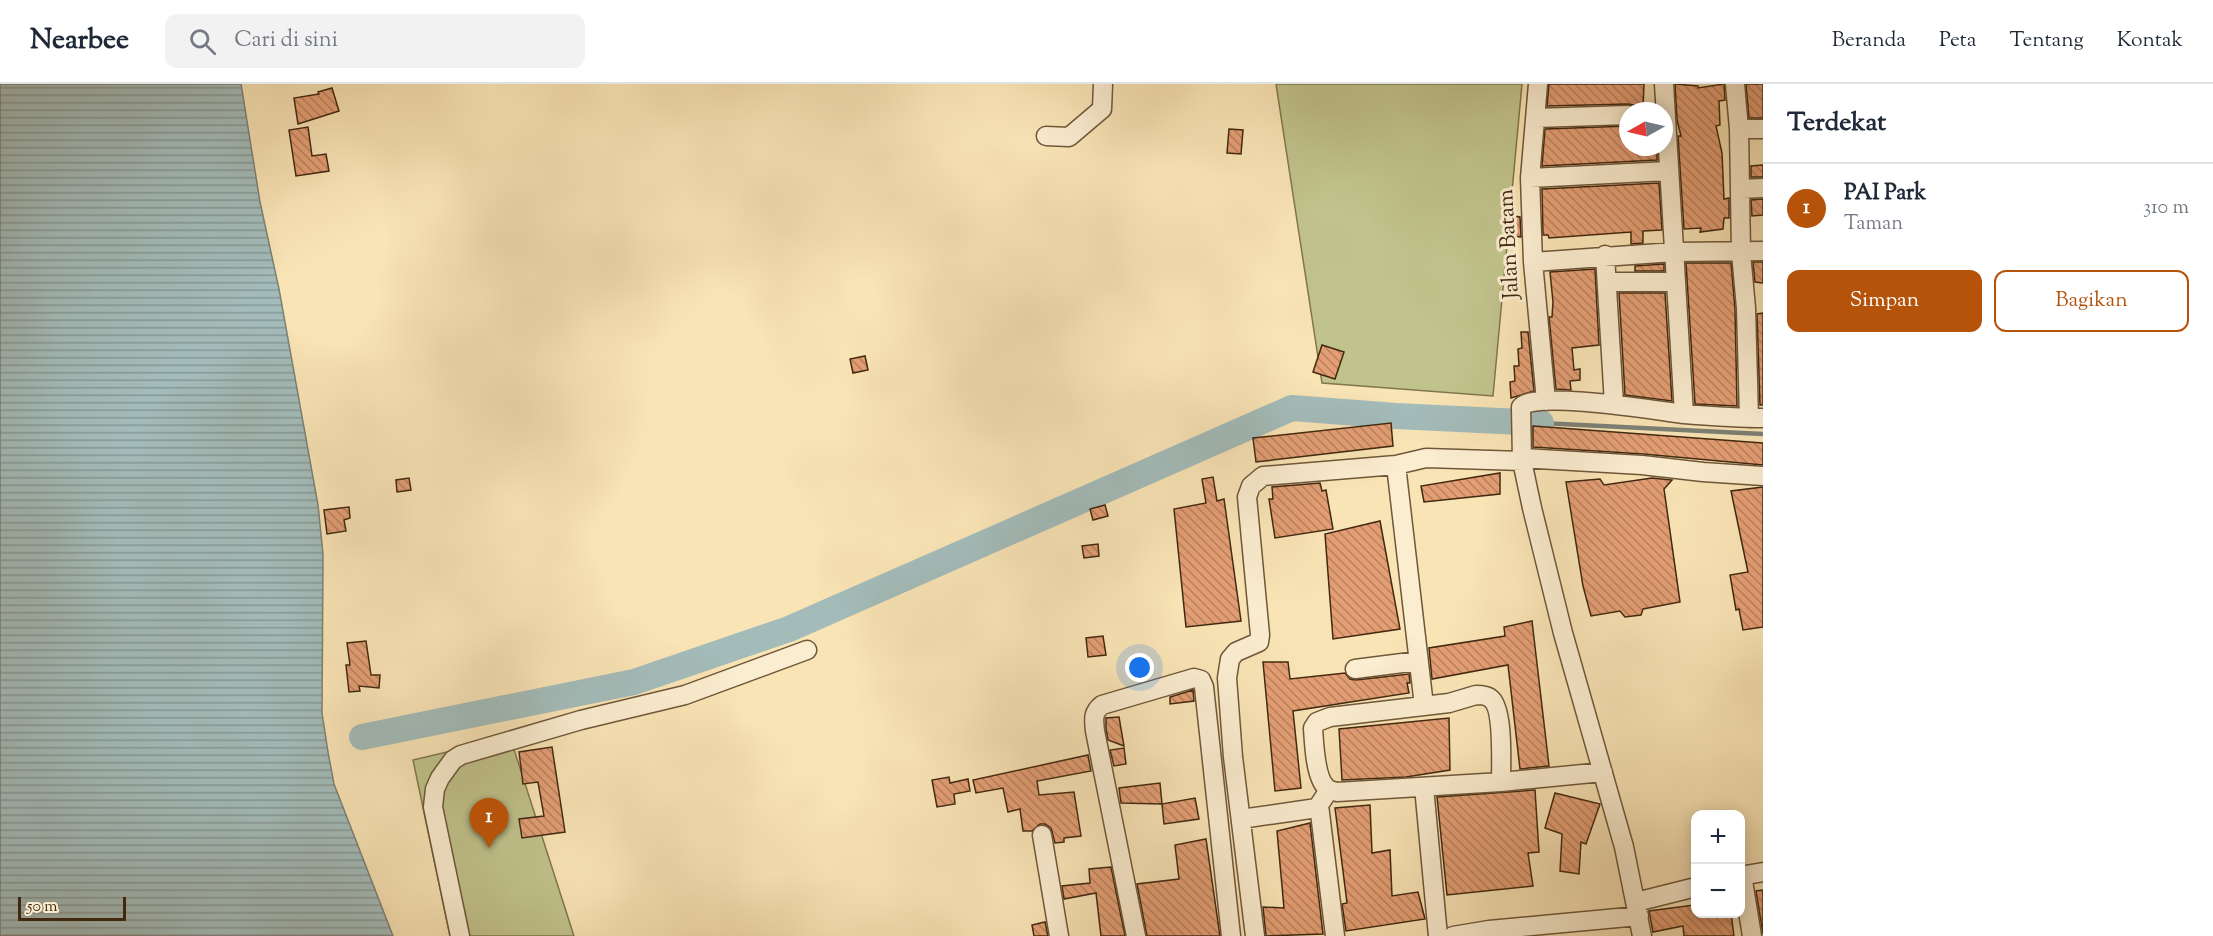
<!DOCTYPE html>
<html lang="id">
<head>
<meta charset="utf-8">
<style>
  body { margin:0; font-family:"Sorts Mill Goudy",serif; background:#f2f2f3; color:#1f2937 }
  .controls { position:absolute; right:18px; bottom:18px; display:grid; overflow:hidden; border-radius:12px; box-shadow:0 3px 15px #0003 }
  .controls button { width:54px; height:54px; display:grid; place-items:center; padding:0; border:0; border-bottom:2px solid #e0e1e3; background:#fff; color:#1f2937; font:30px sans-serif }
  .compass { position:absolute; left:1619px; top:18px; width:54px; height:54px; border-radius:50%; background:#fff; box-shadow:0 3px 15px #0003; rotate:262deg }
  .scale { position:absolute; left:18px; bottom:15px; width:108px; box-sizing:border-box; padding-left:6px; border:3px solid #41280f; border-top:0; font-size:16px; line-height:21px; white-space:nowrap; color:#41280f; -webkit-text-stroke:4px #fbedd0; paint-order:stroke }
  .you { position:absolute; left:1140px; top:584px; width:21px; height:21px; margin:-15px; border:4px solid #fff; border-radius:50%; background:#1a73e8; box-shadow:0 0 0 9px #1a73e833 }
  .badge { display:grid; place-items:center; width:39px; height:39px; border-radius:50%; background:#b45309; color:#fff; font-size:20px; font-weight:700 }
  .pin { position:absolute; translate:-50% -50px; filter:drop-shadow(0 2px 3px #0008) }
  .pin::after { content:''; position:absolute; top:32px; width:21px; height:18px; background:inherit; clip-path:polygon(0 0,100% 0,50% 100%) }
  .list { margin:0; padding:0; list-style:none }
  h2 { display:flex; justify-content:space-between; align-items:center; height:78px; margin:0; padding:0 24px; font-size:26px }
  h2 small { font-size:20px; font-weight:400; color:#747a83 }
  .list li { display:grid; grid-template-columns:39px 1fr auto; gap:18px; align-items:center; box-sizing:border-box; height:90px; padding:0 24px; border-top:2px solid #e0e1e3 }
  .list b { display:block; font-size:22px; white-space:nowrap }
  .list p { margin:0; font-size:20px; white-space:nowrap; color:#747a83 }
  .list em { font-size:20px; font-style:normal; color:#747a83 }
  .actions { display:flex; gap:12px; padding:18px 24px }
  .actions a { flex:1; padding:14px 0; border:2px solid #b45309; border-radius:12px; text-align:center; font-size:21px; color:#b45309 }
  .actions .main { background:#b45309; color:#fff }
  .icon { flex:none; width:33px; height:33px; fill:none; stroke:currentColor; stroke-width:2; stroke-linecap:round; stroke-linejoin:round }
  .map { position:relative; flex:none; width:1763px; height:852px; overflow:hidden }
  header { display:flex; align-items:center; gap:36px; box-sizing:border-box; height:84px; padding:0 30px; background:#fff; border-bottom:2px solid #e0e1e3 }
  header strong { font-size:28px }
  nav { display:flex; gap:33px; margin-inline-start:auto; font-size:21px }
  .search { width:420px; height:54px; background:#f2f2f3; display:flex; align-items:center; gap:15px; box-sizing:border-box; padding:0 21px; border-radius:12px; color:#747a83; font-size:22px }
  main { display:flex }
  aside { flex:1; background:#fff }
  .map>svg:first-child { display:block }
  .park { fill:#c1c38c; stroke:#81764e; stroke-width:1.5 }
  .water { fill:url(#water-rules); stroke:#7c8176; stroke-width:1.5 }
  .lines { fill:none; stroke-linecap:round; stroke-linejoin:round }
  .stream { stroke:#7c8176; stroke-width:4.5 }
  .river { stroke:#a3bcba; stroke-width:26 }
  .building { fill:url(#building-back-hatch); stroke:#41280f; stroke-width:1.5 }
  .minor-casing { stroke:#6f5739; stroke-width:21 }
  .minor { stroke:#fbedd0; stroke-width:18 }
  .labels { text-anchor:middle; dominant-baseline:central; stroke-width:6; stroke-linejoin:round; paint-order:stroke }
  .street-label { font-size:22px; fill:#41280f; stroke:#fbedd0 }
</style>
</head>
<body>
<header>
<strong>Nearbee</strong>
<div class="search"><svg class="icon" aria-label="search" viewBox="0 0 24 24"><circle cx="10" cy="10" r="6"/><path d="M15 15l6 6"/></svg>Cari di sini</div>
<nav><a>Beranda</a><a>Peta</a><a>Tentang</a><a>Kontak</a></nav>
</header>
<main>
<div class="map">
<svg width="1763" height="852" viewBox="0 0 1763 852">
  <defs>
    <pattern id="water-rules" width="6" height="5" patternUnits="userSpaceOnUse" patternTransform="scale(1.5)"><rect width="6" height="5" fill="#a3bcba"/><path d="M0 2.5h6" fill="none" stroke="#869996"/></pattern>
    <pattern id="building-back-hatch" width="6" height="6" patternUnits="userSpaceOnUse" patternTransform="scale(1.5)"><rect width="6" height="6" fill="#e49e74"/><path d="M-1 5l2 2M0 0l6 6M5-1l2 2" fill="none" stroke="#ba815e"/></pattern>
  </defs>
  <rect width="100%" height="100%" fill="#f9e4b6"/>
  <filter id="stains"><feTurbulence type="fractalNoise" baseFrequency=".00333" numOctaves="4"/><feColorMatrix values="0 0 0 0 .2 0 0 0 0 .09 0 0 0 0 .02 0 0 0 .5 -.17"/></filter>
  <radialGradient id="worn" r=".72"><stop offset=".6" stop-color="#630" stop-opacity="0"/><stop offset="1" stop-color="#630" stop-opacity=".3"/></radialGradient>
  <path class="park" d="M1276,0H1522L1493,312L1322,299Z
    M510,653L574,852H450L413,676Z"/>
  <path class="water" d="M0,0H241L260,118L279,205L318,421L323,470L322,629L328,668L334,700L393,852H0Z"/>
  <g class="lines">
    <path class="stream" d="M1541,339L1763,350"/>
    <path class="river" d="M362,653L634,598L789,545L1292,324L1396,332L1541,339"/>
  </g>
  <path class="building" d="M1549,0H1644L1643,23L1628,20L1547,22Z
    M1675,0L1698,2V4L1724,0L1725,16L1719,17L1720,41L1716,42L1722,69L1724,115L1729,114V134H1724L1723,145L1700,148L1701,144L1684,145L1678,52H1681L1677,36Z
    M1746,0H1763V34H1749Z
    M332,4L339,27L298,40L294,14L319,10L318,8Z
    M1628,42V63H1657V76L1542,82L1545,45Z
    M308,43L312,72L326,70L329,87L296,92L289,46Z
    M1229,45L1243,46L1241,70L1227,69Z
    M1763,81V93H1751V82Z
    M1659,99L1662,146L1643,147V159L1631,160V148L1549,154L1548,151H1543L1542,105Z
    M1763,115V131L1752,132L1751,116Z
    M1514,132L1520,133L1521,153L1512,152Z
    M1753,178H1763V199L1755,198Z
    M1686,179H1731L1735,225L1737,322L1695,320Z
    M1664,180V187H1635V182Z
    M1595,185L1599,261L1572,264L1574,286L1580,285V296L1570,297L1571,306L1556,305L1549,233H1552L1553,218L1550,188Z
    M1619,209H1665L1672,317L1625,311Z
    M1763,229V321H1760L1757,230Z
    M1521,248H1528L1534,307L1511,314L1510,298L1515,297L1514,282H1519L1518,265L1522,264Z
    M1322,261L1344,268L1335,295L1313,288Z
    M865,272L868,286L853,289L850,275Z
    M1391,339L1393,362L1256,378L1253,354Z
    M1533,342L1763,359V381L1643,370L1533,363Z
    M1500,389V410L1424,418L1421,402Z
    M1213,393L1217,417L1224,415L1241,537L1186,543L1174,425L1206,419L1202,395Z
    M409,394L411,406L397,408L396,396Z
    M1652,394L1672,396L1664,405L1680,518L1643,525L1641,531L1625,533L1620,527L1591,532L1583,502L1566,398L1600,395L1604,401Z
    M1320,399L1322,407L1326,406L1333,445L1275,454L1269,415H1273L1272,403Z
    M1763,403V543L1743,546L1739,525L1736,526L1730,491L1748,488L1731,407Z
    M1105,421L1108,432L1093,436L1090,425Z
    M349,423L350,434L344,436L346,447L327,450L324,426Z
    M1380,437L1400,545L1333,555L1325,450Z
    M1098,460L1099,472L1084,474L1082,462Z
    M1532,537L1549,682L1520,685L1508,581L1432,595L1429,564L1505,552L1504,543Z
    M1103,552L1106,571L1088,573L1086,554Z
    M366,557L371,591H380L379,604L359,602L360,607L349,608L346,581H350L347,559Z
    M1263,578H1288L1290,595L1345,589L1350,595L1356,596L1409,590L1410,599H1407L1409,609L1293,627L1301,704L1275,707Z
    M1193,606L1194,617L1170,620V613Z
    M1119,633L1124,662L1108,656L1106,645V634Z
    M1449,634L1450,686L1406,693L1342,696L1339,645Z
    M552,663L565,748L522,754L519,735L544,732L538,698L523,700L519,668Z
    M1124,664L1126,680L1114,682L1110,666Z
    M1088,671L1091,687L1037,697L1039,711L1074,708L1081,752L1064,754V758L1055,759L1051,744L1045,740H1040L1032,747H1023L1020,725L1008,728L1003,704L976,709L973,696Z
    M949,693L950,699L968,695L970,707L954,710L955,720L937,723L932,696Z
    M1160,699L1162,720L1121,719L1119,704Z
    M1535,706L1539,768L1528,769L1533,802L1447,811L1437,713Z
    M1555,709L1600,720L1586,760L1581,758L1579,790L1560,787L1562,750L1545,744Z
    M1195,714L1199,735L1164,740L1162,720Z
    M1370,721L1372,769L1390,766L1392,812L1418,808L1425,835L1346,847L1342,820L1347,819L1335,724Z
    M1310,739L1323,850L1266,852L1263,823L1284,824L1277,747Z
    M1206,755L1220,852H1147L1137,800L1179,795L1175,761Z
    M1111,783L1115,803L1125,852H1101L1096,809L1064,815L1062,802L1090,799L1089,785Z
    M1763,806V850L1756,807Z
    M1694,821L1695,830H1731L1734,852H1684L1683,842L1653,848L1649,827Z
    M1045,838L1048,852H1034L1032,841Z"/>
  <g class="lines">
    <defs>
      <path id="minor" d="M1538,0L1530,94L1533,178L1546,317
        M1664,0L1684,330
        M1735,0L1739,45L1741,169L1746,224L1749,334
        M1536,34L1628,31
        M1739,45H1763
        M1046,52L1069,53L1102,25L1103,0
        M1530,94L1668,87
        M1741,105L1763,104
        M1605,171L1614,320
        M1533,178L1674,168L1763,167
        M1607,198H1675
        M1522,374L1642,381L1703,388L1763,392
        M1396,381L1424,622
        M1355,585L1418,577
        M1476,611C1481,611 1486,611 1490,614C1504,623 1501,681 1501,698L1337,708C1334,707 1331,707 1328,705C1315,696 1314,658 1313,644L1317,638L1330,633L1449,619Z
        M1501,698L1603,688
        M1424,703L1438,852
        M1319,721L1335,852
        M1241,735L1317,724L1325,712
        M1042,751L1059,852
        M1742,791L1752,852
        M1740,792L1763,788
        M1636,818L1696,803
        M460,852L433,723L435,705L440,694L453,676L461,671L581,636L685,611L807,566
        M1136,852L1095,647C1094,636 1092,629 1102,621L1194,594L1201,596L1204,603L1231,852
        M1255,852L1233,673L1227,594L1230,575L1236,568L1259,558L1260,551L1247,413L1251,402L1263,392L1396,381L1426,374L1522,377
        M1453,852L1489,846L1639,832
        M1642,852L1624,763L1563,549L1532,424L1522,377L1521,323C1533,306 1660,327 1684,330C1710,332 1737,334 1763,334"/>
    </defs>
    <use href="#minor" class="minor-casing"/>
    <use href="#minor" class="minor"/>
  </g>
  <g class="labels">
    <g class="street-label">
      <text transform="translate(1510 160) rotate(-93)">Jalan Batam</text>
    </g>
  </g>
  <rect width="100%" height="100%" filter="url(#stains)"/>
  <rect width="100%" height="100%" fill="url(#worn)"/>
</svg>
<div class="controls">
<button>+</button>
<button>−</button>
</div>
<svg class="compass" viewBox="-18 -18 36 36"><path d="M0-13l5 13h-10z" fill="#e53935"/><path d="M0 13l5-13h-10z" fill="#747a83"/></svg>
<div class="scale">50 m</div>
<div class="you"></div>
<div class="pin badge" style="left:489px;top:764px">1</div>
</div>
<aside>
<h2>Terdekat<small></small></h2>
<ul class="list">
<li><span class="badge">1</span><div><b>PAI Park</b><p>Taman</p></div><em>310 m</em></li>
</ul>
<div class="actions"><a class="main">Simpan</a><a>Bagikan</a></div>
</aside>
</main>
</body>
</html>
